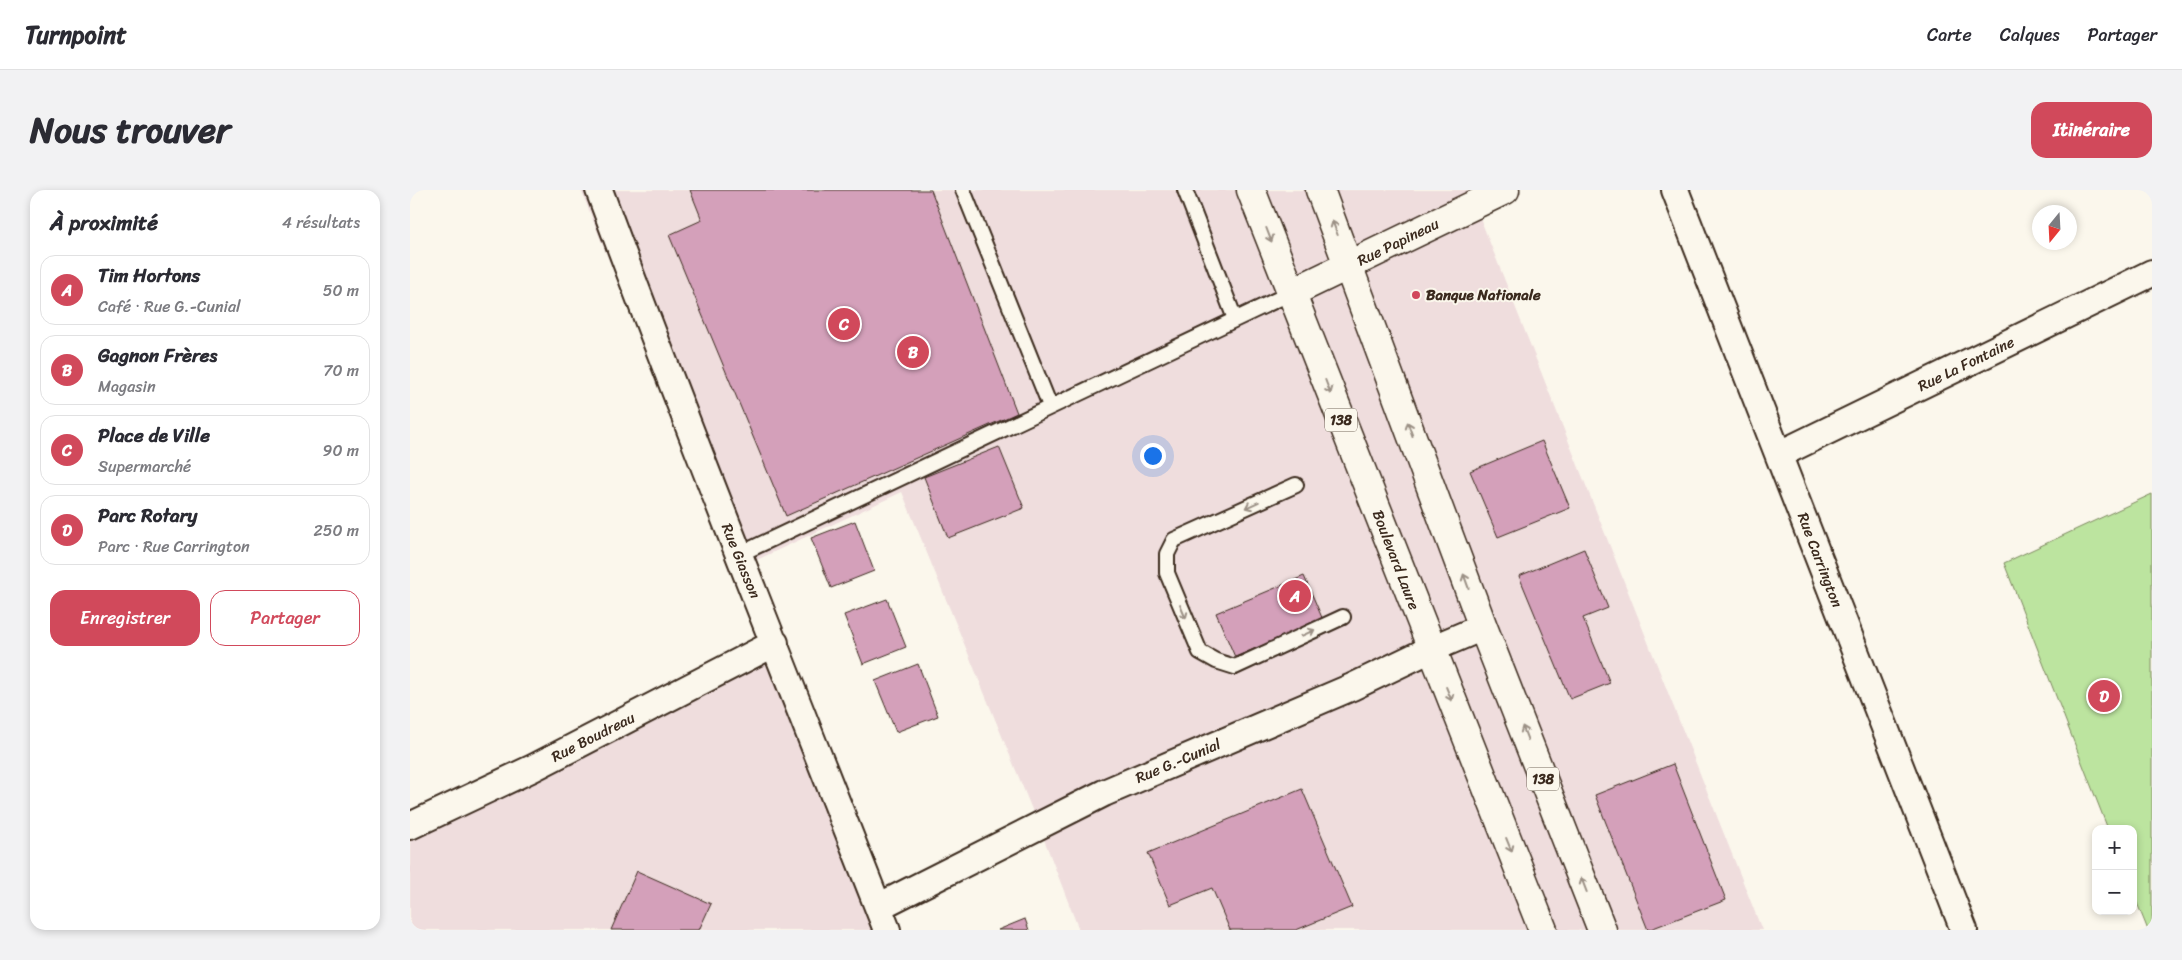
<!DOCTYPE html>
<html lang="fr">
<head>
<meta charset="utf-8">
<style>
  body { margin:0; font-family:Sriracha,sans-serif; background:#f2f2f3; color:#2b2b33 }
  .controls { position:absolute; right:15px; bottom:15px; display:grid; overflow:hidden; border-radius:10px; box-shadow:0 2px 8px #0003 }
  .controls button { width:45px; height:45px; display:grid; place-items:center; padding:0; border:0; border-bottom:1px solid #e1e1e2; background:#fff; color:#2b2b33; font:25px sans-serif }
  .compass { position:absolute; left:1622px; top:15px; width:45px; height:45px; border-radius:50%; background:#fff; box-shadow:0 2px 8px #0003; rotate:198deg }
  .you { position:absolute; left:742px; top:265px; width:18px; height:18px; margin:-12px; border:4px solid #fff; border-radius:50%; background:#1a73e8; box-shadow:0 0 0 8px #1a73e833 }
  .badge { display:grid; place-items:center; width:32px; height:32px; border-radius:50%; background:#d1495b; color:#fff; font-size:16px; font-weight:700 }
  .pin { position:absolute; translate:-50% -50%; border:2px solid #fff; box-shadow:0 1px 5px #0006 }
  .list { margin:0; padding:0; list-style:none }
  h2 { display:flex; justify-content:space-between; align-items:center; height:65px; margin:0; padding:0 20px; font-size:21px }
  h2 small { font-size:16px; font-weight:400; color:#7c7c81 }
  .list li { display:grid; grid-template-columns:32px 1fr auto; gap:15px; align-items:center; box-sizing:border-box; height:70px; margin:0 10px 10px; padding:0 10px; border:1px solid #e1e1e2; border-radius:15px }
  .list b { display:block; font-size:19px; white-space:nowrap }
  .list p { margin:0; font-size:16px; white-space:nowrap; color:#7c7c81 }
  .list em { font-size:16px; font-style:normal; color:#7c7c81 }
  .actions { display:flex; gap:10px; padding:15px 20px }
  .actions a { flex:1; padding:11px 0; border:1px solid #d1495b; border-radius:15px; text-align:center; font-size:18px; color:#d1495b }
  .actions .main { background:#d1495b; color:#fff }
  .map { position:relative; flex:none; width:1742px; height:740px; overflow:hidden; border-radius:15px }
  header { display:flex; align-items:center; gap:30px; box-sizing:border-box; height:70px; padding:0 25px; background:#fff; border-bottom:1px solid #e1e1e2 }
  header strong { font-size:24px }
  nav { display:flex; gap:28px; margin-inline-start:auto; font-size:18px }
  .intro { display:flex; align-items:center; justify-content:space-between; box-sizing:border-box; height:120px; padding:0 30px }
  h1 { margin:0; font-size:35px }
  .button { padding:12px 22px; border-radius:15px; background:#d1495b; color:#fff; font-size:18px; font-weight:700 }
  main { display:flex; gap:30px; padding:0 30px }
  aside { flex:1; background:#fff; border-radius:15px; box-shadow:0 2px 8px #0003 }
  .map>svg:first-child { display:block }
  .built { fill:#efdddd }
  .green { fill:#bce49f; stroke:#7c875e }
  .building { fill:#d4a0ba; stroke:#3b2a1e }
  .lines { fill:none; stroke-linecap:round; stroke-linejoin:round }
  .lane-casing { stroke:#3b2a1e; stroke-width:18 }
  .street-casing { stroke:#3b2a1e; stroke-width:30 }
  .secondary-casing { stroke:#3b2a1e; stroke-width:31 }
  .highway-casing { stroke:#3b2a1e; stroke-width:31 }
  .lane { stroke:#fbf7ec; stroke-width:14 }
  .street { stroke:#fbf7ec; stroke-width:26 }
  .secondary { stroke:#fbf7ec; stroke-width:28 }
  .highway { stroke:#fbf7ec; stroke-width:28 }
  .oneway { stroke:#9b9085 }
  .poi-dot { fill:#d1495b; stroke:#fbf7ec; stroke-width:2 }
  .labels { text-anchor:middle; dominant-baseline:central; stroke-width:4; stroke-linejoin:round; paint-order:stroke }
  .shield { fill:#fbf7ec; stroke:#75685c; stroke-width:1 }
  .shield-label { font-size:14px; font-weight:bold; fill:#3b2a1e }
  .street-label { font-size:15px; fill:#3b2a1e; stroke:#fbf7ec }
  .poi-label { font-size:15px; font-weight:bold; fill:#3b2a1e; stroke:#fbf7ec; text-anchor:start }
</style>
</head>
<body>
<header>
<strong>Turnpoint</strong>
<nav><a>Carte</a><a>Calques</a><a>Partager</a></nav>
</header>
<div class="intro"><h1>Nous trouver</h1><a class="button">Itinéraire</a></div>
<main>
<aside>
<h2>À proximité<small>4 résultats</small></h2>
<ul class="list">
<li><span class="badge">A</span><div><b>Tim Hortons</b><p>Café · Rue G.-Cunial</p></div><em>50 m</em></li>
<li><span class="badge">B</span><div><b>Gagnon Frères</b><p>Magasin</p></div><em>70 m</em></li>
<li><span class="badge">C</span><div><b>Place de Ville</b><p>Supermarché</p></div><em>90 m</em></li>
<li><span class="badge">D</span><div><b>Parc Rotary</b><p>Parc · Rue Carrington</p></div><em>250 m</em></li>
</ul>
<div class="actions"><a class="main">Enregistrer</a><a>Partager</a></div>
</aside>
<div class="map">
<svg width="1742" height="740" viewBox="0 0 1742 740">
  <rect width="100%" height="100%" fill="#fbf7ec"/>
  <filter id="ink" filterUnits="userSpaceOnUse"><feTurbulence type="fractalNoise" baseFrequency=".02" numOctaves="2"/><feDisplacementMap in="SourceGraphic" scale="10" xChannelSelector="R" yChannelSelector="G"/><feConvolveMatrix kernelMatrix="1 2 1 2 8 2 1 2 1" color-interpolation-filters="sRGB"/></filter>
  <g filter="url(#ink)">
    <path class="built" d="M171,0H1059L1352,740H669L630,639L492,302L323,381Z
      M361,466L466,740H0V651L2,645Z"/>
    <path class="green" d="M1742,304V740H1738L1723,703V639H1698L1594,373Z"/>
    <path class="building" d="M280,0H521L607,223L376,326L259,45L292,30Z
      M1132,251L1160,318L1088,347L1060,281Z
      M589,257L614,318L538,348L514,287Z
      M445,331L464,381L421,398L401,348Z
      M1174,359L1198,418L1173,428L1200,493L1160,509L1109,386Z
      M894,386L913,430L825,467L806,423Z
      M477,409L496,457L453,474L434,425Z
      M508,474L528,526L486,542L465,491Z
      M1263,574L1316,710L1238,740L1185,605Z
      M892,599L942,717L886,740H820L802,698L760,715L738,663Z
      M227,681L301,714L289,740H201Z
      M615,729L619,740H588Z"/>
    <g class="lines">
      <defs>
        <path id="lane" d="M553,0L640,216
          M775,0L825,129
          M886,295L764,350L757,364V383L790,462L806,471L825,477L933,427
          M328,365L881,103"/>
        <path id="street" d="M189,0C281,248 380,493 477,740
          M1265,0L1554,740
          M1370,264L1742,83
          M0,636L123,578L365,453
          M468,717L694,603L942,497L1021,459L1073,437"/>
        <path id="secondary" d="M881,103L1095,0"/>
        <path id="highway" d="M841,0L1133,740
          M910,0L1073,437L1192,740"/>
      </defs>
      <use href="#lane" class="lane-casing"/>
      <use href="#street" class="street-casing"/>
      <use href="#secondary" class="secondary-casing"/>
      <use href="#highway" class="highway-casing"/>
      <use href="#lane" class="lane"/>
      <use href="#street" class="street"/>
      <use href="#secondary" class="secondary"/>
      <use href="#highway" class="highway"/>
    </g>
    <defs><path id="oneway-shaft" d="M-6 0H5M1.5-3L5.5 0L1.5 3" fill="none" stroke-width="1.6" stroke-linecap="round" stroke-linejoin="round" transform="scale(1.25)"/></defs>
    <g class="oneway">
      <use href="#oneway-shaft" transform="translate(925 38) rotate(-111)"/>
      <use href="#oneway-shaft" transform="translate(859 45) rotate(69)"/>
      <use href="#oneway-shaft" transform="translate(918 197) rotate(69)"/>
      <use href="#oneway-shaft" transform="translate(1000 239) rotate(-110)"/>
      <use href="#oneway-shaft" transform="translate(842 315) rotate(156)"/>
      <use href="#oneway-shaft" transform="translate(1056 391) rotate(-110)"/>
      <use href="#oneway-shaft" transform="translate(773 422) rotate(67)"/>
      <use href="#oneway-shaft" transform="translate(898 443) rotate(-25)"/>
      <use href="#oneway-shaft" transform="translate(1039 504) rotate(68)"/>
      <use href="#oneway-shaft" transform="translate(1115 543) rotate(-111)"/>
      <use href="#oneway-shaft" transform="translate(1099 655) rotate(68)"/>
      <use href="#oneway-shaft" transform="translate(1174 695) rotate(-111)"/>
    </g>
  </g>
  <circle class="poi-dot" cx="1006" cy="105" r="5"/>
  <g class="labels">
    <g class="shield">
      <rect x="915" y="218.5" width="32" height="23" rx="4"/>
      <rect x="1117" y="577.5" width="32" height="23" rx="4"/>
    </g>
    <g class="shield-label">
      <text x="931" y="230">138</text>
      <text x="1133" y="589">138</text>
    </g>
    <g class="street-label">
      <text transform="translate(988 52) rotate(-26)">Rue Papineau</text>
      <text transform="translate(1556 174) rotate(-26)">Rue La Fontaine</text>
      <text transform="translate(986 370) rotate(69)">Boulevard Laure</text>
      <text transform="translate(1410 370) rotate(69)">Rue Carrington</text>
      <text transform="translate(331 371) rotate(68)">Rue Giasson</text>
      <text transform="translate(183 547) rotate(-27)">Rue Boudreau</text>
      <text transform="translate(768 571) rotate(-23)">Rue G.-Cunial</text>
    </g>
    <g class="poi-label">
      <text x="1016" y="105">Banque Nationale</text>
    </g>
  </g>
</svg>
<div class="controls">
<button>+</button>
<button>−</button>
</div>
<svg class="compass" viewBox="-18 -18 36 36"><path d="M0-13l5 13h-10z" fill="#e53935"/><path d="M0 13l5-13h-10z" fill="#7c7c81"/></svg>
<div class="you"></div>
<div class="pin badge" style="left:885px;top:406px">A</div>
<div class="pin badge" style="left:503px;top:162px">B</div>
<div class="pin badge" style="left:434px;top:134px">C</div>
<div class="pin badge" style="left:1694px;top:506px">D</div>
</div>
</main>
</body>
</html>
